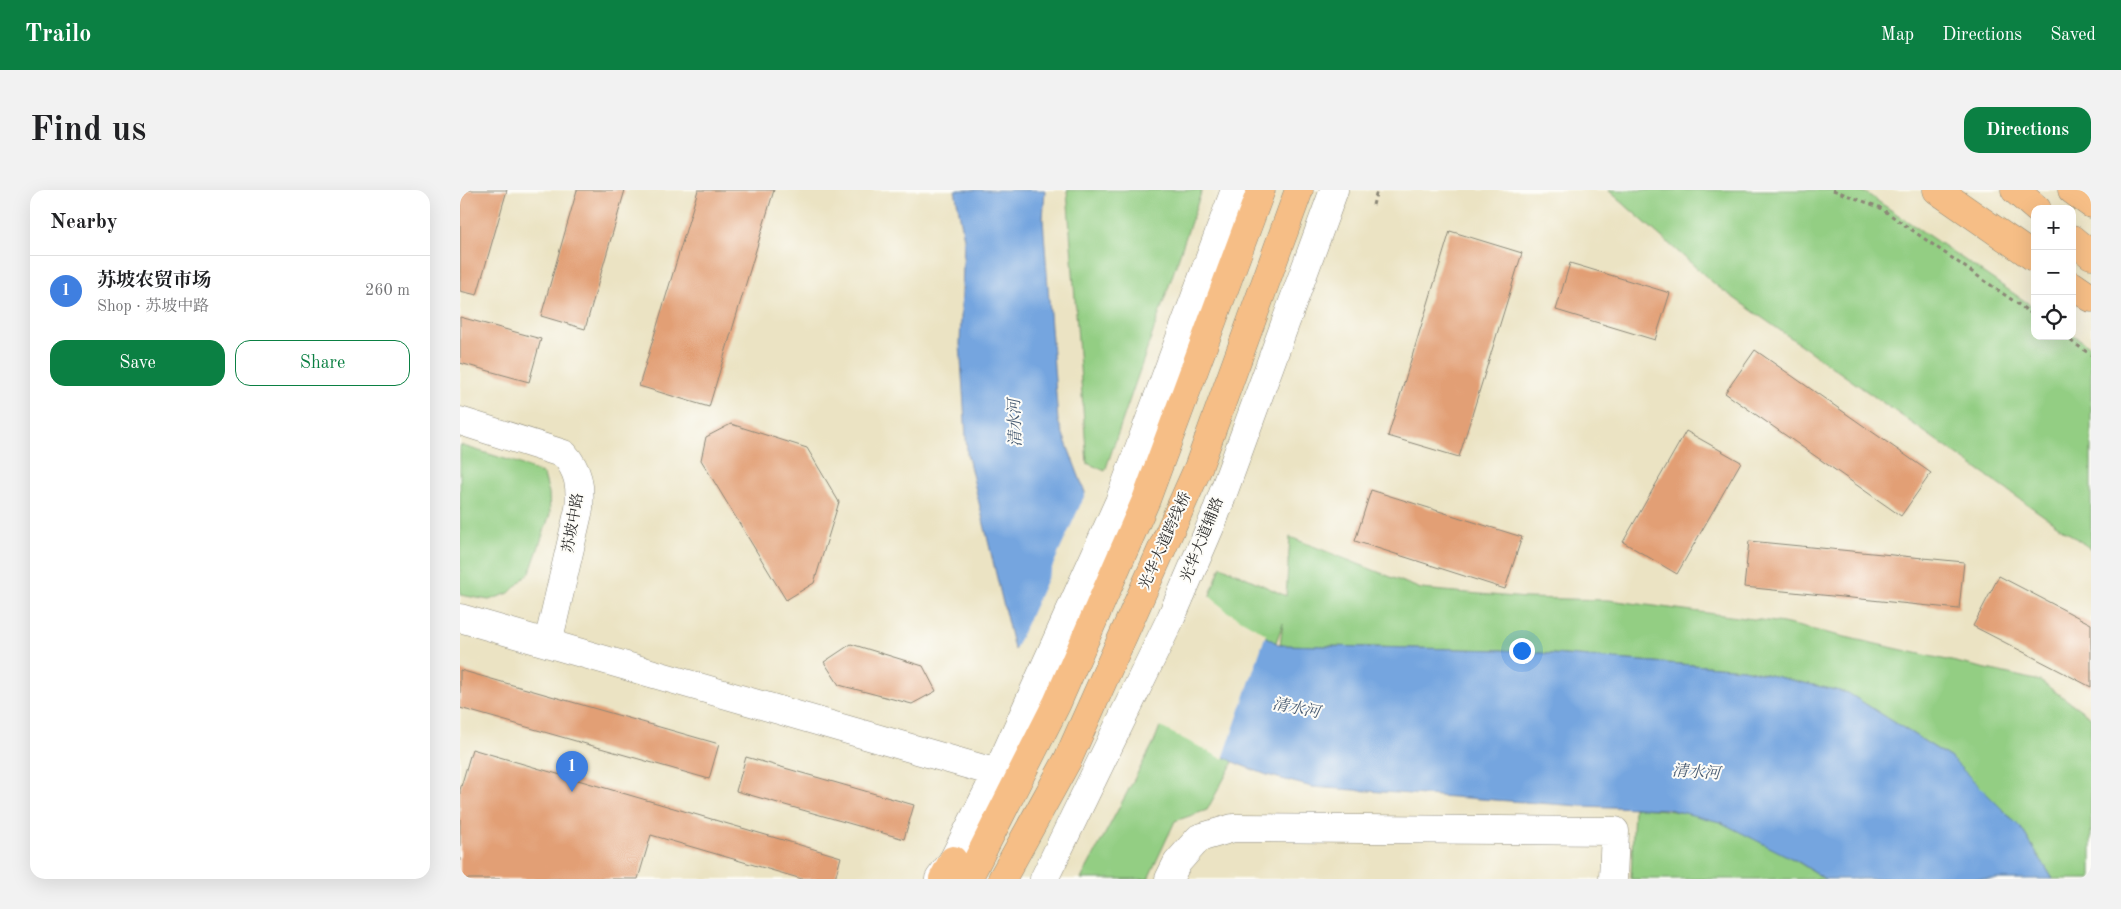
<!DOCTYPE html>
<html lang="en">
<head>
<meta charset="utf-8">
<style>
  body { margin:0; font-family:"Old Standard TT","Noto Serif SC",serif; background:#f2f2f2; color:#202124 }
  .controls { position:absolute; right:15px; top:15px; display:grid; overflow:hidden; border-radius:10px; box-shadow:0 5px 20px #0002 }
  .controls button { width:45px; height:45px; display:grid; place-items:center; padding:0; border:0; border-bottom:1px solid #e0e0e0; background:#fff; color:#202124; font:25px sans-serif }
  .you { position:absolute; left:1061px; top:460px; width:18px; height:18px; margin:-12px; border:4px solid #fff; border-radius:50%; background:#1a73e8; box-shadow:0 0 0 8px #1a73e833 }
  .badge { display:grid; place-items:center; width:32px; height:32px; border-radius:50%; background:#0b8043; color:#fff; font-size:16px; font-weight:700 }
  .pin { position:absolute; translate:-50% -41px; filter:drop-shadow(0 1px 2px #0008) }
  .pin::after { content:''; position:absolute; top:26px; width:18px; height:15px; background:inherit; clip-path:polygon(0 0,100% 0,50% 100%) }
  .list { margin:0; padding:0; list-style:none }
  h2 { display:flex; justify-content:space-between; align-items:center; height:65px; margin:0; padding:0 20px; font-size:21px }
  h2 small { font-size:16px; font-weight:400; color:#757577 }
  .list li { display:grid; grid-template-columns:32px 1fr auto; gap:15px; align-items:center; box-sizing:border-box; height:70px; padding:0 20px; border-top:1px solid #e0e0e0 }
  .list b { display:block; font-size:19px; white-space:nowrap }
  .list p { margin:0; font-size:16px; white-space:nowrap; color:#757577 }
  .list em { font-size:16px; font-style:normal; color:#757577 }
  .actions { display:flex; gap:10px; padding:15px 20px }
  .actions a { flex:1; padding:11px 0; border:1px solid #0b8043; border-radius:15px; text-align:center; font-size:18px; color:#0b8043 }
  .actions .main { background:#0b8043; color:#fff }
  .icon { flex:none; width:28px; height:28px; fill:none; stroke:currentColor; stroke-width:2; stroke-linecap:round; stroke-linejoin:round }
  .map { position:relative; flex:none; width:1631px; height:689px; overflow:hidden; border-radius:15px }
  header { display:flex; align-items:center; gap:30px; box-sizing:border-box; height:70px; padding:0 25px; background:#0b8043; color:#fff }
  header strong { font-size:24px }
  nav { display:flex; gap:28px; margin-inline-start:auto; font-size:18px }
  .intro { display:flex; align-items:center; justify-content:space-between; box-sizing:border-box; height:120px; padding:0 30px }
  h1 { margin:0; font-size:35px }
  .button { padding:12px 22px; border-radius:15px; background:#0b8043; color:#fff; font-size:18px; font-weight:700 }
  main { display:flex; gap:30px; padding:0 30px }
  aside { flex:1; background:#fff; border-radius:15px; box-shadow:0 5px 20px #0002 }
  .map>svg:first-child { display:block }
  .green { fill:#93ce83; stroke:#5f7c57 }
  .water { fill:#75a5df; stroke:#506885 }
  .pier { fill:#ebe3c3 }
  .building { fill:#e29f75 }
  .lines { fill:none; stroke-linecap:round; stroke-linejoin:round }
  .minor-casing { stroke:#8b8777; stroke-width:29 }
  .major-casing { stroke:#8b8777; stroke-width:29 }
  .highway-casing { stroke:#8b8777; stroke-width:29 }
  .path { stroke:#8b8777; stroke-width:3; stroke-dasharray:4 4; stroke-linecap:butt }
  .minor { stroke:#fff; stroke-width:28 }
  .major { stroke:#f6be86; stroke-width:28 }
  .highway { stroke:#f6be86; stroke-width:28 }
  .labels { text-anchor:middle; dominant-baseline:central; stroke-width:4; stroke-linejoin:round; paint-order:stroke }
  .street-label { font-size:15px; fill:#2b2b2b; stroke:#fdfcf7 }
  .water-label { font-size:16px; font-style:italic; fill:#495c73; stroke:#fdfcf7 }
</style>
</head>
<body>
<header>
<strong>Trailo</strong>
<nav><a>Map</a><a>Directions</a><a>Saved</a></nav>
</header>
<div class="intro"><h1>Find us</h1><a class="button">Directions</a></div>
<main>
<aside>
<h2>Nearby<small></small></h2>
<ul class="list">
<li><span class="badge" style="background:#3f7fe0">1</span><div><b>苏坡农贸市场</b><p>Shop · 苏坡中路</p></div><em>260 m</em></li>
</ul>
<div class="actions"><a class="main">Save</a><a>Share</a></div>
</aside>
<div class="map">
<svg width="1631" height="689" viewBox="0 0 1631 689">
  <rect width="100%" height="100%" fill="#fdfcf7"/>
  <filter id="ink" filterUnits="userSpaceOnUse"><feTurbulence type="fractalNoise" baseFrequency=".02" numOctaves="2"/><feDisplacementMap in="SourceGraphic" scale="10" xChannelSelector="R" yChannelSelector="G"/><feConvolveMatrix kernelMatrix="1 2 1 2 8 2 1 2 1" color-interpolation-filters="sRGB"/></filter>
  <filter id="wash" filterUnits="userSpaceOnUse"><feTurbulence type="fractalNoise" baseFrequency=".0096" numOctaves="4" result="noise"/><feDisplacementMap in="SourceGraphic" scale="20" xChannelSelector="R" yChannelSelector="G"/><feGaussianBlur stdDeviation="1.12" result="paint"/><feColorMatrix in="noise" values="0 0 0 0 0 0 0 0 0 0 0 0 0 0 0 0 0 1.4 0 .05"/><feComposite in="paint" operator="in"/></filter>
  <g filter="url(#wash)">
    <rect width="100%" height="100%" fill="#ebe3c3"/>
    <path class="green" d="M607,0H742L645,281L627,273Z
      M1148,0H1398L1406,3L1575,118V146H1612V144L1631,157V359L1257,96Z
      M0,255L58,273L84,285L89,303L90,324L70,382L49,403L29,410L0,405Z
      M830,347L961,399L1066,408L1149,410L1323,433L1580,491L1631,527V689H1593L1561,638L1491,568L1388,503L1283,479L1041,460L820,455L823,433L772,574L747,620L715,631L688,689H621L694,552L761,376L826,406Z
      M1174,618C1203,619 1233,622 1261,632C1295,645 1334,669 1365,689H1171Z"/>
    <path class="water" d="M495,0H585L583,29L598,231L626,305L766,424L820,455L1041,460L1283,479L1388,503L1491,568L1561,638L1593,689H1365L1337,671L1260,632L1208,619L1120,616L852,597L807,585L778,574L554,459L507,263L500,154L504,49Z"/>
    <path class="pier" d="M627,300L768,422L806,444L763,569L554,462Z"/>
    <g id="blocks">
      <path class="building" d="M0,0H47L17,105L0,101Z
        M117,0H165L125,139L81,126Z
        M238,0H314L249,217L179,196Z
        M990,41L1062,63L999,267L928,246Z
        M1110,73L1210,103L1195,150L1096,120Z
        M0,127L81,149L69,192L0,173Z
        M1295,160L1471,283L1441,326L1265,203Z
        M271,234L347,258L379,312L354,393L326,410L241,270L246,247Z
        M1226,241L1281,272L1217,384L1163,352Z
        M911,300L1062,347L1045,399L895,351Z
        M1289,351L1504,372L1499,419L1284,397Z
        M1539,386L1631,434V497L1513,436Z
        M391,454L463,476L476,501L452,514L379,495L364,472Z
        M0,480L259,554L249,589L0,518Z
        M12,559L381,667L375,689H342L191,645L178,689H0V600Z
        M286,567L454,615L444,649L276,601Z"/>
    </g>
  </g>
  <g filter="url(#ink)">
    <use href="#blocks" fill-opacity="0" stroke="#8b8777" stroke-width="1"/>
    <g class="lines">
      <defs>
        <path id="minor" d="M0,231L104,264C119,281 121,297 119,319L88,453
          M0,428L537,583
          M479,689L493,670L537,583L659,312L775,0
          M584,689L711,428L754,328L874,0
          M709,689L717,673L739,648L773,638L1155,641L1153,689"/>
        <path id="major" d="M1477,0L1575,68
          M1612,95L1631,108
          M483,689L493,670
          M508,689L597,513L686,310L801,0
          M542,689L608,569L738,278L839,0"/>
        <path id="highway" d="M1555,0L1577,19
          M1612,0L1631,14
          M1612,49L1631,65"/>
      </defs>
      <use href="#minor" class="minor-casing"/>
      <use href="#major" class="major-casing"/>
      <use href="#highway" class="highway-casing"/>
      <path class="path" d="M1373,0L1419,17L1575,126
        M913,15L917,0
        M1604,146L1631,165"/>
      <use href="#minor" class="minor"/>
      <use href="#major" class="major"/>
      <use href="#highway" class="highway"/>
    </g>
  </g>
  <g class="labels">
    <g class="street-label">
      <text transform="translate(114 333) rotate(-80)">苏坡中路</text>
      <text transform="translate(743 350) rotate(-68)">光华大道辅路</text>
      <text transform="translate(706 351) rotate(-66)">光华大道跨线桥</text>
    </g>
    <g class="water-label">
      <text transform="translate(556 233) rotate(-92)">清水河</text>
      <text transform="translate(836 519) rotate(11)">清水河</text>
      <text transform="translate(1236 583) rotate(4)">清水河</text>
    </g>
  </g>
</svg>
<div class="controls">
<button>+</button>
<button>−</button>
<button><svg class="icon" aria-label="locate" viewBox="0 0 24 24"><circle cx="12" cy="12" r="6"/><path d="M12 2v4M12 18v4M2 12h4M18 12h4"/></svg></button>
</div>
<div class="you"></div>
<div class="pin badge" style="left:112px;top:602px;background:#3f7fe0">1</div>
</div>
</main>
</body>
</html>
